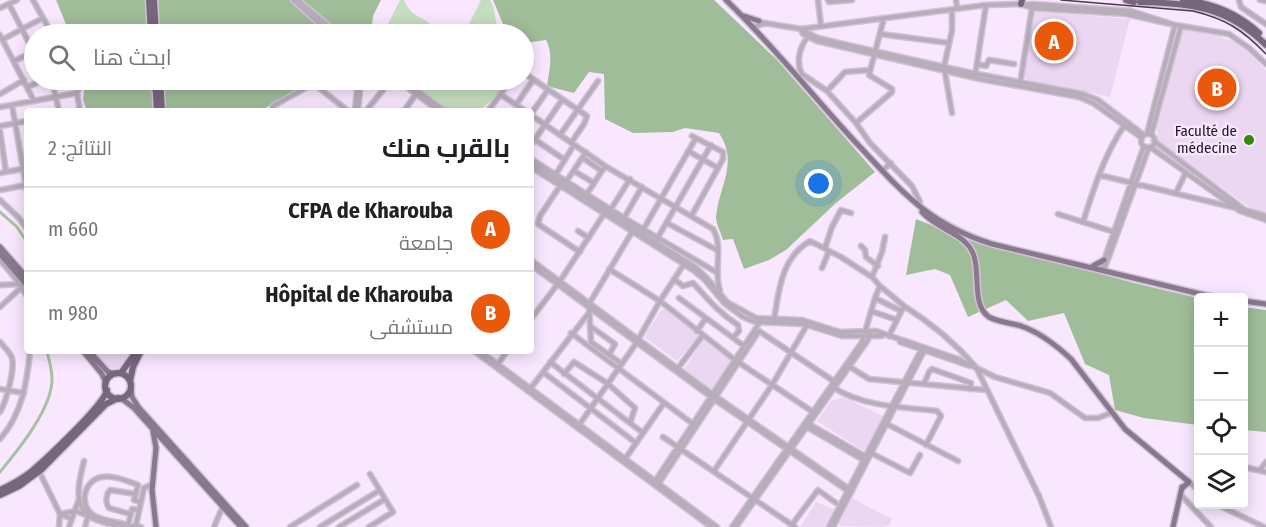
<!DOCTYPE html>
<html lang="ar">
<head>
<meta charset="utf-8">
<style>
  body { margin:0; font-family:"Fira Sans Condensed",Cairo,sans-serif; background:#f2f2f2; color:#202124; direction:rtl }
  .controls { position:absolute; right:18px; bottom:18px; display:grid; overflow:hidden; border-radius:6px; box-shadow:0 3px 15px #0003 }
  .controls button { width:54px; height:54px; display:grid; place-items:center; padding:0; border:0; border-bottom:2px solid #e0e0e0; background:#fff; color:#202124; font:30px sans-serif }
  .you { position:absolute; left:819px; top:184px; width:21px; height:21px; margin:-15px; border:4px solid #fff; border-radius:50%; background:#1a73e8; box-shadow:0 0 0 9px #1a73e833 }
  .badge { display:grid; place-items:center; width:39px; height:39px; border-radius:50%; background:#ea580c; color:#fff; font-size:20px; font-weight:700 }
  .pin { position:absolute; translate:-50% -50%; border:3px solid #fff; box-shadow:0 2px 6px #0006 }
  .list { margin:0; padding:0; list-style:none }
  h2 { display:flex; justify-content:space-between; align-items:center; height:78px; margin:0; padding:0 24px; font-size:26px }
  h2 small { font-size:20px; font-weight:400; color:#757577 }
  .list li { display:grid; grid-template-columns:39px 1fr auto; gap:18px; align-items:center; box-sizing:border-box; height:84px; padding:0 24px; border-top:2px solid #e0e0e0 }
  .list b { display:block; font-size:22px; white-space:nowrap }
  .list p { margin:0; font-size:20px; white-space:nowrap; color:#757577 }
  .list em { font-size:20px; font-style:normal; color:#757577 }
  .icon { flex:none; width:33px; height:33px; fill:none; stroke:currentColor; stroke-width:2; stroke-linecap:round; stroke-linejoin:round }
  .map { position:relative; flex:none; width:1266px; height:527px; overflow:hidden; direction:ltr }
  .search { position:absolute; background:#fff; box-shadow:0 3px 15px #0003; left:24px; top:24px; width:510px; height:66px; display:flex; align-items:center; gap:15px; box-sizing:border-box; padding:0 21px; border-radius:33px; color:#757577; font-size:22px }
  .panel { position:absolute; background:#fff; box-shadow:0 3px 15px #0003; left:24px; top:108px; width:510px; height:246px; border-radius:6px; direction:rtl }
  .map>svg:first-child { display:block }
  .built { fill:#ecd7f2 }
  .green { fill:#c6dec0 }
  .forest { fill:#a0bd99 }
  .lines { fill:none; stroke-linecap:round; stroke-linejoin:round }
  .canal { stroke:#a6c39e; stroke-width:3 }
  .minor-casing { stroke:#d2c2d7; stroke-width:7 }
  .major-casing { stroke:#d2c2d7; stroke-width:8 }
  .highway-casing { stroke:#d2c2d7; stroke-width:9 }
  .minor { stroke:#b8aebb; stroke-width:4 }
  .major { stroke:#89788e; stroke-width:5 }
  .highway { stroke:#78657e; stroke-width:6 }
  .tram { stroke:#463c4a; stroke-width:1.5 }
  .poi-dot { fill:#2e8d00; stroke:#f9e7ff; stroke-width:2 }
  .labels { text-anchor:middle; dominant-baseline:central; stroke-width:5; stroke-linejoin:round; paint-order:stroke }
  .poi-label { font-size:15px; fill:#1f1722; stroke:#f9e7ff; text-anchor:end }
</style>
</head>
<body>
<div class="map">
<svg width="1266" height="527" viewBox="0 0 1266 527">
  <rect width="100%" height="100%" fill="#f9e7ff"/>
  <path class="built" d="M1034,11L1130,19L1110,97L1024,79Z
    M1183,29L1219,34L1222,38L1239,43L1266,70V213L1253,210L1158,141L1157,128Z
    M663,308L699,336L677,361L644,337Z
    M703,340L731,361L712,390L684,369Z
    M95,351H131L124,365L119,368H107L95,354Z
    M844,397L885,417L868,449L864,451L817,421L831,401Z
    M852,498L892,519L889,525L883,527L838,526Z
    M816,502L836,510L826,527H800Z"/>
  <path class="green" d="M400,0H404C409,12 415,15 425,20C430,23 435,30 439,34H383Z
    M481,0H490C496,9 495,24 499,34H464Z
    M408,80H508L492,100L478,111H450Z"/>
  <path class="forest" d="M56,0H381L373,16L371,34H70Z
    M493,0H714L777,60L875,172L836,203L786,250L769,260L744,269L733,239L723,240C721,233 716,224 716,217C719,186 739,163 719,133L685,128L673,132L633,133L605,119L604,74L589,72L574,93L547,86C549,70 554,55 546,40L525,43L524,34H515L503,24Z
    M85,80H314L260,111H87L83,100Z
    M916,219L974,242L1036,256L1134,283L1198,298V425L1144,418L1115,410L1109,375L1085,364L1064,313L1028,321L1006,300L968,317L950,275L935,269L906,275Z
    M1244,307L1266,310V432L1244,430Z"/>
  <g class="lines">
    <path class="canal" d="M0,212L17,227L27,242
      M0,472C18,450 52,409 52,379C52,370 49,360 47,351"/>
    <defs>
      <path id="minor" d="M33,0L52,34
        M293,0L331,34
        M298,0L338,34
        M818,0L821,26
        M828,0L829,2L852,0
        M956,0L957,9
        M1239,0L1241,7L1266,24
        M1260,0L1266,1
        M9,4L22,29L43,18
        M1033,4L1131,11L1175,25L1126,14L1032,8L1023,5Z
        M0,8L17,0
        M952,10V30L944,67L952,113
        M758,22L801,29L986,5L1021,4
        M753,27L767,23
        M801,29L818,38L843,44L967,72L1083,94L1098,100L1144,135
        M801,30L803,34L817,41L980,79L1079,97L1093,103L1142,138
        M880,34L949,43
        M0,35L34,101
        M808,37C799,47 796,63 802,74L827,91L856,123L870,143L912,186L920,202
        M2,40L22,29L34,53
        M14,61L31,53H34
        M977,64L986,66L989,60L1014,64
        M524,73L587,116L584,124L571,143
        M975,76L986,5
        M52,80L59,111
        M75,80L79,88L77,93L80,111
        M397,80L439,111
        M403,80L445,111
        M313,83L348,111
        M1020,84L1032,8
        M28,87L42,80
        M827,91L845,72L869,70
        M0,94L24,80
        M500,94L525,111
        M12,105L27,191
        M516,105L533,80
        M0,107L77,93
        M272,111L273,106L320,80
        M355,111L358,80
        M358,111L361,80
        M366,111L391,80
        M404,111L416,94
        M488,111L511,80
        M531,114L548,90
        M531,115L605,166L713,229C724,247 713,271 720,291
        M856,123L892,92V89L869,75L884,18
        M0,126L27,121
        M0,131L6,172
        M1147,134L1175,25L1229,34L1249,48L1266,64
        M1141 141a7 7 0 1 1 14 0a7 7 0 1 1-14 0Z
        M560,135L598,81
        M1151,135L1181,26
        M692,136L723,152V159L692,215
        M531,137L565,160
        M1154,141L1245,210L1266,216
        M531,145L562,100
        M1150,147L1240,211L1266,220
        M688,151L718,168
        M583,158L602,171
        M531,159L624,218L716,272
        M531,163L695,267L706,277L727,302L756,318L802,320L840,332L876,331L958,359L995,377L1050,393L1085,418H1098L1111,413
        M531,167L693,270L704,279L725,304L743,317L755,322L804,324L842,336H882
        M574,171L594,183
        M882,171L891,163
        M0,173L27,168
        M556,174L574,145
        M1099,175L1236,208
        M566,182L586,152
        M560,186L540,216L538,224L580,252
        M0,190L26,185
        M1176,193L1186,172
        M587,194L605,166
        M0,200L19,218L27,229
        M611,209L630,179
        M1058,214L1114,232
        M624,218L642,187
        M1083,222C1094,188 1104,155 1124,126
        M667,223L717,250
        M643,230L696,138
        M578,231L589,238
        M657,239L711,145
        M861,246L865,250L866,257L878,266
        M825,248L832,227L841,210L851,213
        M0,260L20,284
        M531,260L715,396L852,491
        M531,265L711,397L851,493
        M822,268L829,251
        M609,269L660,301L735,360L813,412
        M1101,269L1144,146
        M1104,270L1149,147
        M872,277L882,252L885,237
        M674,279L683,286L693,283C708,299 719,313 738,325L739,331L733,338
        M0,285L20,284
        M21,287L27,296
        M679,298L744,346
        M875,298L901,311
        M0,307L26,283
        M871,311L897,320
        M531,319L560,281L604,214
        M774,320C779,290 781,258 810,241L841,257L872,277L880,286L904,306
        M590,326L615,344L609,355
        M697,331L706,318
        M759,331L835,382
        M571,333L693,424
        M889,336L904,306C931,323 955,343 976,367L1039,496L1051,527
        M0,342C4,347 10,352 12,358C15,370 6,402 0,412
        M900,342L970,366
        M474,351L711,527
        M480,351L717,527
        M550,362L643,433
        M498,364L507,351
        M622,364L591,342L589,304L632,232
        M850,367L869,379L987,390
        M678,368L703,335
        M543,372L636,443
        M564,374L574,362L607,383L635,408L630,423
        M924,384L929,372L932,369L971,383L970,389
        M834,388C865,407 902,407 937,411L941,416L926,445
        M0,389L24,393
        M530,389L588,314
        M809,424L868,458
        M887,424L958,461
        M579,425L635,345L660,301L684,264
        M807,427L865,461
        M663,437L795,527
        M0,439C22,414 27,383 30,351
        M869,452L910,473L920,455
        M625,459L664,403
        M84,461C80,478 72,503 89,516C98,523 112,524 122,527
        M1244,467L1266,472
        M1260,470L1266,462
        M39,471L60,514L72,519
        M714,471L772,385L807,325
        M1189,482L1198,490
        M654,483L760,322
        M657,486L759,331
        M1181,495L1211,527
        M1216,504L1264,527
        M139,510L132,509L128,525C118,522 104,521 95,516C78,507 83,480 102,477C113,475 127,481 138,485L134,500L141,502
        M130,514L109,508C105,502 106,495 110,490L136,494
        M791,526L818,490L836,503
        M59,527L60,514L76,511L88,516L85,527
        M69,527L79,499
        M130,527L136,525
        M141,527L136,525L144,488L152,484
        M214,527L223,506
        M290,527L357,485
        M320,527L380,490
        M339,527L385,499
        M369,527L393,512L370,474
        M732,527L862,342L875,298L880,286
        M736,527L868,340L870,333
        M829,527L922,348
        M833,527L925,349"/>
      <path id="major" d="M726,0C774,46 815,99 861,148C903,193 930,225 992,244L1217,298
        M744,16L759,21
        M922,212C937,230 967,233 974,256C980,274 972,306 989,317C998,322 1011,323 1021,326C1039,332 1057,346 1071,359L1125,429L1189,482L1182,488
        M0,247L27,278
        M0,254L27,285
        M1093,266L1104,260
        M1244,301L1266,304
        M83,351L102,374L106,383
        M89,351L108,372L116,374
        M131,389L132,397L139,408L246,527
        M121,398L134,408L241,527
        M153,431L156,448L152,490L156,527
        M1173,527L1182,487"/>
      <path id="highway" d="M149,0L151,34
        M154,0L156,34
        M1126,0L1134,2
        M1183,0C1213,3 1237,13 1259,33
        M1140,2C1191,3 1228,7 1266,45
        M1021,4L1022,0
        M155,80L157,111
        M160,80L162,111
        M121,373L136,352
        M105 386a13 13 0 1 1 26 0a13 13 0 1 1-26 0Z
        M130,381L133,367L141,351
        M0,490C11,485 22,479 32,471C46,459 104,405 107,390
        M0,495L19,486L42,469L106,404L118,398"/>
    </defs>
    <use href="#minor" class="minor-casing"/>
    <use href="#major" class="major-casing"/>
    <use href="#highway" class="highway-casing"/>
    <use href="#minor" class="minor"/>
    <use href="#major" class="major"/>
    <use href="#highway" class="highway"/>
    <path class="tram" d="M1061,0L1193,11C1226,19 1243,30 1266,54"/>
  </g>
  <circle class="poi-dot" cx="1249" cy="140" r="6"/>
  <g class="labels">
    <g class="poi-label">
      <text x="1237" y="131">Faculté de<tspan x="1237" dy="17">médecine</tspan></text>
    </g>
  </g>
</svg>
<div class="controls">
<button>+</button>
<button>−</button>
<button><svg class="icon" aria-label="locate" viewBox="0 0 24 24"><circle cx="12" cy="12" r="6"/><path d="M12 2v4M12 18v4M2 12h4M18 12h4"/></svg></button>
<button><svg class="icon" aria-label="layers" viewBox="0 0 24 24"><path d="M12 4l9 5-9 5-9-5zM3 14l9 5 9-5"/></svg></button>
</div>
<div class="you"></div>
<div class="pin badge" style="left:1054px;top:41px">A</div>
<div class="pin badge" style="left:1217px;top:88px">B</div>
<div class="search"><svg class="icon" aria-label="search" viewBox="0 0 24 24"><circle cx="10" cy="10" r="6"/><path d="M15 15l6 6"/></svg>ابحث هنا</div>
<section class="panel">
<h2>بالقرب منك<small>النتائج: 2</small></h2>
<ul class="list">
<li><span class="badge">A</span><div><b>CFPA de Kharouba</b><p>جامعة</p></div><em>660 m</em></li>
<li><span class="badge">B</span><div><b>Hôpital de Kharouba</b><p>مستشفى</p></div><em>980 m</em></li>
</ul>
</section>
</div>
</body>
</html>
